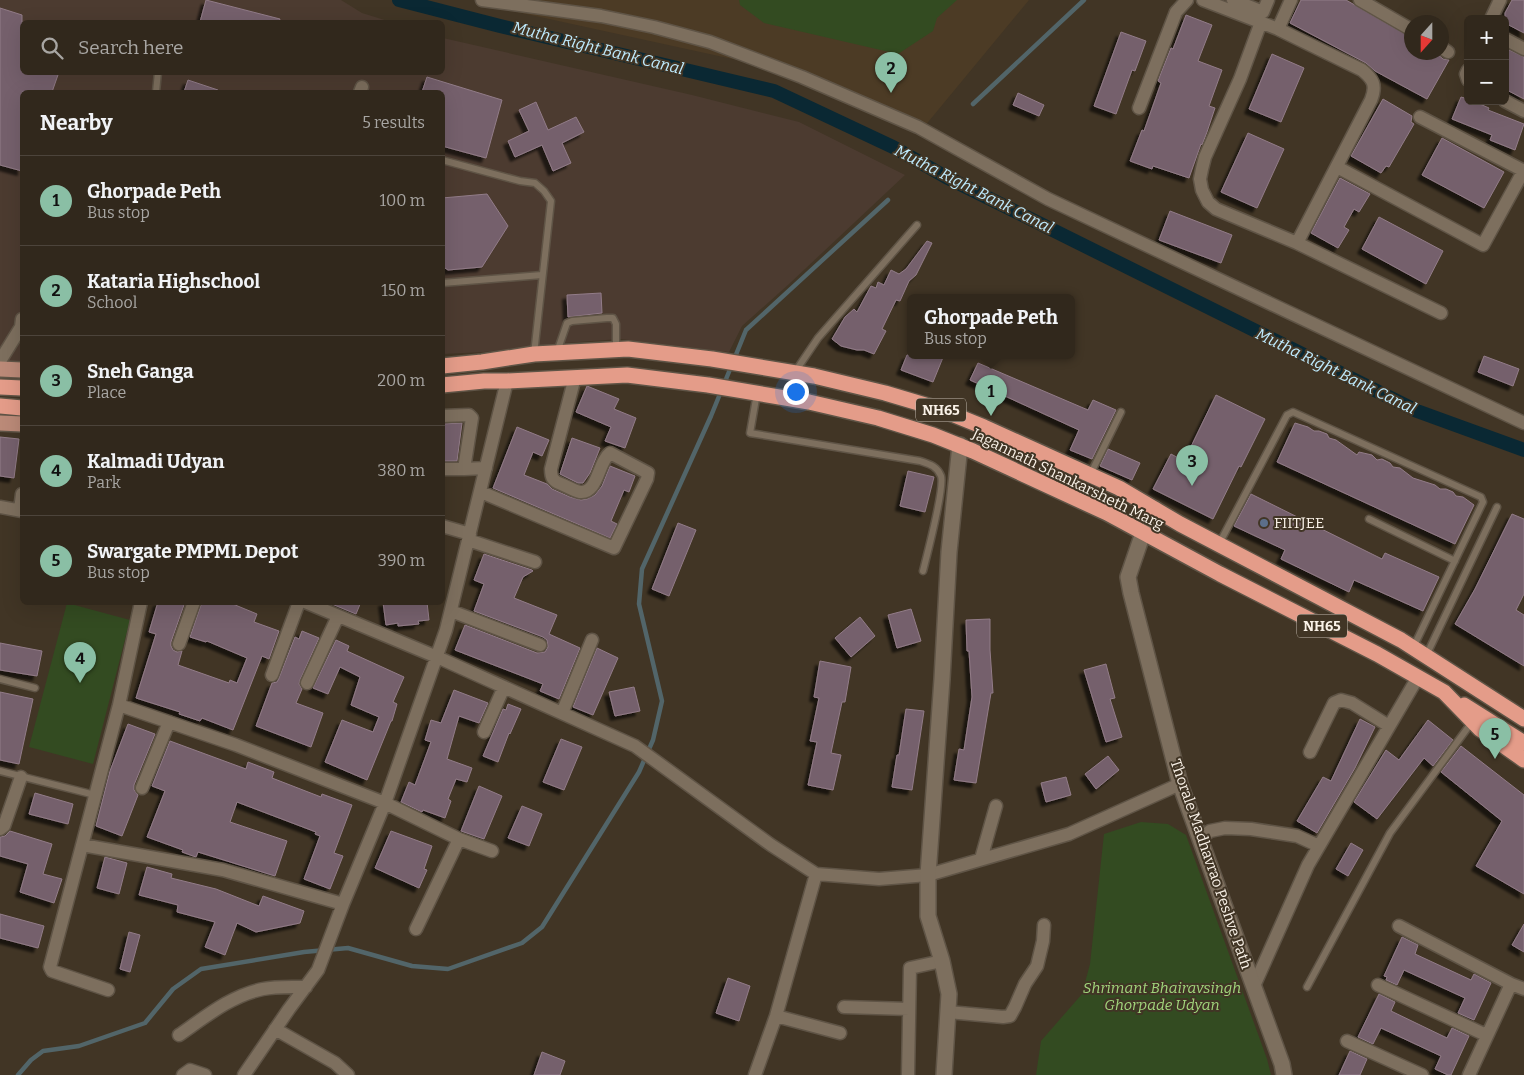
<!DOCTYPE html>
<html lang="en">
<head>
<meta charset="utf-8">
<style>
  body { margin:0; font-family:Bitter,serif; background:#393025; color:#f1f3f6 }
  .controls { position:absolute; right:15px; top:15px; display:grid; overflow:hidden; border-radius:8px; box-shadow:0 5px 20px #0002 }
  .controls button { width:45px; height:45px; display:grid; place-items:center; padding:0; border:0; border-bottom:1px solid #4c443b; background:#31281c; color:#f1f3f6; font:25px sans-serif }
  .compass { position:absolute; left:1404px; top:15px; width:45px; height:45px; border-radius:50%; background:#31281c; box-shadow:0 5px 20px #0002; rotate:201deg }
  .you { position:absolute; left:795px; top:391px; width:18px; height:18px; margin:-12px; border:4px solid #fff; border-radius:50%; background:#1a73e8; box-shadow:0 0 0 8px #1a73e833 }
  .badge { display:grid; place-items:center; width:32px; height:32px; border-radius:50%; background:#8abfa5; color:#111; font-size:16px; font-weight:700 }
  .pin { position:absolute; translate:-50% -41px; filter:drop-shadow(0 1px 2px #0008) }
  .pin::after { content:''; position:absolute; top:26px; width:18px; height:15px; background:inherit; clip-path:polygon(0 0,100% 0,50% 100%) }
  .popup { position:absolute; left:907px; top:294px; width:168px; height:65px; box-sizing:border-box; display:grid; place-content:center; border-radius:8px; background:#31281c; filter:drop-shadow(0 1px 4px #0005); font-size:16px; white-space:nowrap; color:#a8a6a3 }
  .popup b { font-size:19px; color:#f1f3f6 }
  .popup::after { content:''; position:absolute; left:50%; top:100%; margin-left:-10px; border:10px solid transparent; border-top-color:#31281c }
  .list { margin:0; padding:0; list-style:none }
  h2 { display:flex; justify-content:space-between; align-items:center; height:65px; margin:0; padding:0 20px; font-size:21px }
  h2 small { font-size:16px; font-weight:400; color:#a8a6a3 }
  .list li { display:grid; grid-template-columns:32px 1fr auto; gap:15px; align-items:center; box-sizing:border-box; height:90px; padding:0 20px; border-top:1px solid #4c443b }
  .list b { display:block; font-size:19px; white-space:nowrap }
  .list p { margin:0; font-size:16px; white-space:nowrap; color:#a8a6a3 }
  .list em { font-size:16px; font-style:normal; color:#a8a6a3 }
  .icon { flex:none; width:28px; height:28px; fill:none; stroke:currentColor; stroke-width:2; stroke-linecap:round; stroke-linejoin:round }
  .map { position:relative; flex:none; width:1524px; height:1075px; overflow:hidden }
  .search { position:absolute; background:#31281c; box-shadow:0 5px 20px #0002; left:20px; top:20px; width:425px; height:55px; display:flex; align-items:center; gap:12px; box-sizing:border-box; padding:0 18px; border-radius:8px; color:#a8a6a3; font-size:19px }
  .panel { position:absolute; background:#31281c; box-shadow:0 5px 20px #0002; left:20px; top:90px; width:425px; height:515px; border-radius:8px }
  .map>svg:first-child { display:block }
  .commercial { fill:#4c3b30 }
  .built { fill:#4c3b25 }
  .green { fill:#334b21 }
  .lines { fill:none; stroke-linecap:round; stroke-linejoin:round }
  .stream { stroke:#526569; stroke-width:4.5 }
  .canal { stroke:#0a2833; stroke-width:14 }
  .building { fill:#75606c; stroke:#927c88; filter:url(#shadow) }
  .lane-casing { stroke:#5f5446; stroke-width:9 }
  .street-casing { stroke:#5f5446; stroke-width:15 }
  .secondary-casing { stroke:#5f5446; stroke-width:18 }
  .primary-casing { stroke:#5f5446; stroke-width:18 }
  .highway-casing { stroke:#5f5446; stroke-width:18 }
  .lane { stroke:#7d6f5e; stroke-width:6 }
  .street { stroke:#7d6f5e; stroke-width:12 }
  .secondary { stroke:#7d6f5e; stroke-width:15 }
  .primary { stroke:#bb8a78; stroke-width:15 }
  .highway { stroke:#e49c89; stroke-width:15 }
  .service-dot { fill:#5c6f8a; stroke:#413525; stroke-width:2 }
  .labels { text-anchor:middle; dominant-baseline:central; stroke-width:4; stroke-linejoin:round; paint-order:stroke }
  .shield { fill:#413525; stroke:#c2b9ae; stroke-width:1 }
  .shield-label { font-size:14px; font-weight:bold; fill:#faf2e8 }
  .street-label { font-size:15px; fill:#faf2e8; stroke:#413525 }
  .poi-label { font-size:15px; fill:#faf2e8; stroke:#413525; text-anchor:start }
  .park-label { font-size:15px; font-style:italic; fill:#a1d57c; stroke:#413525 }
  .water-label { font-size:16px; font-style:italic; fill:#bfebfe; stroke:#413525 }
</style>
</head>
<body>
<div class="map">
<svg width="1524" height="1075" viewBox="0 0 1524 1075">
  <defs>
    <filter id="shadow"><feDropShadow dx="-4.5" dy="4.5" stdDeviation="1" flood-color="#0009"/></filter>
  </defs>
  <rect width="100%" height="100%" fill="#413525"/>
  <path class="commercial" d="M0,0H341L362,13L391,22H22V72H442L443,38L692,95L799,122L905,175L789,284L742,326L729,352L620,339L565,343L484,352L443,354L442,92H22V361H0Z"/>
  <path class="built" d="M476,0H1029L924,127L737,60L490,6Z"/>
  <path class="green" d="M739,0H957L937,18L933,31L898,54L764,23L740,5Z
    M67,603L130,620L93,764L29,747Z
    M1141,822L1168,824L1186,835L1267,1059L1271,1075H1036L1041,1041L1082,994L1090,964L1104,834Z"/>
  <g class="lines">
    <path class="stream" d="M973,104L1084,0
      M18,1075L31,1060L43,1051L79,1046L145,1023L173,989L201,969L304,952L348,948L412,966L448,969L522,943L542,927L639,772L653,740L662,701L639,604L642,569L711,416L746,330L888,200"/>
    <path class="canal" d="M399,0L500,26L774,91L893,147L946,177L1417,411L1524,450"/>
  </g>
  <path class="building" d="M206,0L280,19L279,22H200Z
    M1301,0H1346L1412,38V52H1435L1443,59L1449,60L1427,99L1375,71L1366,63L1290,23Z
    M1512,0H1524V33L1505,23V13Z
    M0,8L22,15V72H59L52,92H22V171L0,165Z
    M1186,15L1212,25L1198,61L1222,70L1209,106L1215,108L1207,132L1202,145L1201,144L1189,178L1153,166L1152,169L1130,161L1142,130L1144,131L1161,83L1158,81L1161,73L1171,48L1173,49Z
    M1121,32L1146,41L1135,71L1132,70L1116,114L1094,106Z
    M1505,48L1524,57V99L1505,89Z
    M1272,54L1304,68L1281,122L1249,109Z
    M427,77L502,100L486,158L442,146V92H422Z
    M188,80L218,90V92H184Z
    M1018,93L1044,105L1039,116L1013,105Z
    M1461,97L1468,99V101H1473L1489,108L1488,110L1524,124L1515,150L1490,140L1492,135L1452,119Z
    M1383,99L1412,116L1411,122L1414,124L1389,167L1386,166L1381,173L1351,156Z
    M536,102L548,130L576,117L584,132L562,143L571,163L553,171L542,145L515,157L508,141L529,131L519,110Z
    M1248,133L1284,149L1257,208L1221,192Z
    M1442,138L1504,172L1484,208L1422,175Z
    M1340,178L1370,194L1359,212L1354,209L1344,227L1349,230L1338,248L1311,233Z
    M487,194L508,226L482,267L448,270L442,266V198Z
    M1170,211L1232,235L1221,263L1159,240Z
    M1379,217L1443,251L1426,284L1362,249Z
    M927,241L932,243L916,275L909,281L900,301L896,300L882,329L886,331L874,354L864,350H857L841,346L832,339L845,317L854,309L857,312L871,286L876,288L878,282L884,285L891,270L899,274L906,269Z
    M601,293L602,313L568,317L567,295Z
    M907,355H944L933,382L901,370Z
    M1484,356L1519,369L1513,386L1478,372Z
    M978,363L1088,410L1093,400L1116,410L1092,459L1070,450L1079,430L970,380Z
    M587,386L619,399L614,409L636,418L625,448L605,441L611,427L576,412Z
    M1216,395L1265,419L1241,467L1239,466L1213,519L1153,489L1171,454L1184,461Z
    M462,423L457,461H442V424Z
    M1295,423L1308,427L1314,431H1319L1327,434L1329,438L1336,440L1357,455L1359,452L1372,455L1377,460L1382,459L1390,463L1393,467L1400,468L1413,478L1435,485L1440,489H1446L1453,492L1456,496L1463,497L1474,505L1455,544L1277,462Z
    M517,427L549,440L542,456L533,452L524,475L547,484L552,489L570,497L581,500L587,499L595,495L602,486L610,466L635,476L629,492L624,490L611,521L617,524L610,538L493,488Z
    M0,437L19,439L14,478L0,476Z
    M572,438L600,448L590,473L583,483H578L560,474Z
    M1108,449L1140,463L1132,480L1100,466Z
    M908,471L934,477L925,512L900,506Z
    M1251,494L1382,559L1385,553L1439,577L1423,611L1354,580L1349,592L1281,559L1285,550L1234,526Z
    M1512,514L1524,519V594L1516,610L1524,615V666L1455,624L1475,589Z
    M678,523L696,530L669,596L652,589Z
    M484,554L532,570L533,571L523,577L514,598L557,615L549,634L580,648L559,699L540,691L543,684L455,650L465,625L537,653L545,652L548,647L547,640L543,637L474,611L484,584L474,580Z
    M158,602H185L171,642V646L173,650L177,652L182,651L178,665L229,683L230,680L237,683L247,658L207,641L206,642L190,637L202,602H228L257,614L254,622L279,631L269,659L262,656L233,730L202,718L200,721L179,714L180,712L136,698L156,634L149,632Z
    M327,602H361L356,614Z
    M383,602H427L429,620L418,621L419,624L398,626V623L386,625Z
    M911,609L921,641L897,648L888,615Z
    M860,617L875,636L851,657L835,638Z
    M990,619V650L993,693H991L976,783L954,780L959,749L964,750L972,697L969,651H967L966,620Z
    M302,631L319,638L300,680L299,684L302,689L296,703L323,713L311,747L256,726L272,683L277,682L279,678L295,637L299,639Z
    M336,640L349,646L347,651L404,677L393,702L397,704L392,721H391L367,780L325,762L342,720L373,732L379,717L351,705L360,677L340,667L328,694L313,688Z
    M0,643L42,651L37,676L0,670Z
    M597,648L618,658L593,715L573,707Z
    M820,661L851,667L845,702H842L831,753L841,755L833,790L808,785L817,742L810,741L819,698L814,697Z
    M1106,664L1115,698L1110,699L1122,737L1106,742L1084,670Z
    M634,687L640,711L615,716L609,692Z
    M454,690L488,703L479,723L459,716L447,759L472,768L467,782L456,779L448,799L451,801L445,818L423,810L422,812L401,802L409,782L415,785L431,742L425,740L431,720L441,723Z
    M0,692L33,699L19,764L0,760Z
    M508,704L521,709L510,734L509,733L498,762L483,756L503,709L506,710Z
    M906,709L924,711L912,790L892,787L897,755H899Z
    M1360,719L1375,727L1355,768L1317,833L1297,821L1323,777L1331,781Z
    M1428,720L1453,740L1433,766L1424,758L1377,819L1354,802L1386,750L1399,760Z
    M128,724L155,734L134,785V790L138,795L122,836L96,826L110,771Z
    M561,739L582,747L564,790L543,782Z
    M170,741L246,769L248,762L274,772L272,778L321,797L322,794L352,805L334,853L343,856L330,889L304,879L320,836L315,834L316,832L237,802L230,822L287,841L275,876L198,852L196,857L193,856L182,852L183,850L147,837L165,791L152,786Z
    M1461,746L1524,795V894L1476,866L1502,821L1441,772Z
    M1108,756L1119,770L1096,789L1085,774Z
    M1066,777L1071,795L1046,802L1041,783Z
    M479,786L502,796L484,839L461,831Z
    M35,793L73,804L68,824L29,814Z
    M522,806L542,814L529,846L508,838Z
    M10,831L52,844L43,874L62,879L54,903L20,892L28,864L0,856V837L5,836Z
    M391,831L432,846L424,869L427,870L419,888L375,868Z
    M1351,843L1363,850L1348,876L1336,869Z
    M105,857L127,863L119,894L97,888Z
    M147,867L172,874L171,878L216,889L259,906L263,896L304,911L300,923L256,932L237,923L225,955L205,947L215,922L177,912L178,905L139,895Z
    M0,914L44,926L38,948L0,938Z
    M1524,924V952L1512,945Z
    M129,932L140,935L130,972L120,969Z
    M1402,937L1418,945L1415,954L1471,980L1474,974L1491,983L1474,1020L1458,1013L1465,998L1404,970L1397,985L1386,980L1387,977L1384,976Z
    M728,978L750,986L739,1021L716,1013Z
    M1379,994L1395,1002L1391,1011L1447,1038L1452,1028L1469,1036L1451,1075H1448L1435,1069L1441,1056L1381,1028L1373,1044L1358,1037Z
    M1350,1051L1367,1059L1360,1075H1339Z
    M542,1052L565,1061L560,1075H534Z"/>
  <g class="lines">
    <defs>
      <path id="lane" d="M156,92L158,72
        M442,160L520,181L535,183L544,191L551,201L534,354
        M442,283L542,275
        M557,352L567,323L572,321L607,318H613L616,324V349
        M795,372L818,338L917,225
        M757,393L750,433L920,461C929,464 937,466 941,476C945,487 927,555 923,571
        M1090,475L1121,412
        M1369,519L1455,561
        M1219,544L1287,415L1293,412L1481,497L1483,502L1413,648
        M1426,656L1497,507
        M0,679L35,688
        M0,771L95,795
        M1307,987L1390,833L1472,722"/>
      <path id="street" d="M482,0L601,16L654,27L710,42L802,77L918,127L1048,199L1524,423
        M1203,0L1278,29L1362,70C1373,79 1377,85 1371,100L1297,243
        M1233,0L1263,12L1268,0
        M1360,0L1412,30
        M1491,19L1500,0
        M1261,22L1240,79L1205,157L1202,169L1200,179L1202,190L1208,202L1216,209L1297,243L1441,313
        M1278,29L1291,0
        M1505,39L1524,49
        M1442,48L1448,52
        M1468,70L1466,74L1468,80
        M360,92L362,87
        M1505,101L1524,111
        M1139,108L1176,12L1187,0
        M1420,117L1524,171
        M1337,167L1483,245L1524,170
        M0,361L21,327L22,319
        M442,416L469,415L472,418L464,469L486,468
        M442,469H464
        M481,492L614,548L647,479L648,473L610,453C598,462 598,494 580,492C574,491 566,486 561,484C553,481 551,478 551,469L575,377
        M0,507L22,511
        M20,510L22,494
        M442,526L470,534
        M468,540L535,562
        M305,602L437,657L635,746L771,845L816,874L879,879L928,875L1069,834L1180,784
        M451,611L540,645
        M179,644L194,602
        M272,675L299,602
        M307,683L338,616
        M119,705L236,745L385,803L459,839L492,851
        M562,713L592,640
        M484,732L504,687
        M1310,752L1334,703L1341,700L1352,703L1389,726
        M142,788L169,722
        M0,829L4,826L21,777
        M1200,839L1210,831L1225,828L1251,829L1297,836L1319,846
        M82,845L223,870L343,904
        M981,859L996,806
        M1399,926L1511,984
        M416,929L459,839
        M1378,985L1486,1035
        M1254,986L1308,865L1418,677
        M108,990L52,971L50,967L119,705L141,602
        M844,1007L909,1009
        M948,1012L1003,1017L1010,1016L1015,1007L1025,984L1037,966L1043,941L1044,925
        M776,1016L840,1033
        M275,1029L335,1063L348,1075
        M179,1035C205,1017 232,995 263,989C277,986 292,987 306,987
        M1347,1041L1422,1075
        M183,1075L190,1070L205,1075
        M244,1075L289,1009L318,970L343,904L385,803L446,630L507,381
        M755,1075L776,1016L816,874
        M908,1075L910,968L942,961
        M1469,1075L1511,984L1524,989"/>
      <path id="secondary" d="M1155,509L1143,533L1128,577L1131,593L1180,784L1282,1064L1284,1075
        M944,1075L949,994L942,961L928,916V875L942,679L949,552L960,445"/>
      <path id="primary" d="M0,369L22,370
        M0,423L22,424"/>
      <path id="highway" d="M442,366L482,362L534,354L628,349L712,359L814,376L885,393L942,410L984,427L1119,488L1180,524L1401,640L1524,719
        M442,385L484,381H507L627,375L708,385L809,402L878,418L933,435L973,451L1107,513L1220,574L1377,654L1444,692L1480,729L1524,760
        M0,387L22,388
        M0,406L22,408
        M1464,705L1524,743"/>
    </defs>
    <use href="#lane" class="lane-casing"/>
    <use href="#street" class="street-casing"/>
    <use href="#secondary" class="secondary-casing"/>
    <use href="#primary" class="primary-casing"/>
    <use href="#highway" class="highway-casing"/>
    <use href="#lane" class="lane"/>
    <use href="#street" class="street"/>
    <use href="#secondary" class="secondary"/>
    <use href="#primary" class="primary"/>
    <use href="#highway" class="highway"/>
  </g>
  <circle class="service-dot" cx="1264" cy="523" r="5"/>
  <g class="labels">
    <g class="shield">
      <rect x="916" y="398.5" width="50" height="23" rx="4"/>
      <rect x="1297" y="614.5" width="50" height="23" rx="4"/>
    </g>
    <g class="shield-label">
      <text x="941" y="410">NH65</text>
      <text x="1322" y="626">NH65</text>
    </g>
    <g class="street-label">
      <text transform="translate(1068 479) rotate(26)">Jagannath Shankarsheth Marg</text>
      <text transform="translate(1211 864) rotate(71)">Thorale Madhavrao Peshve Path</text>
    </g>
    <g class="poi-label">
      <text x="1274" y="523">FIITJEE</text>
    </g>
    <g class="park-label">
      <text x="1162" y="988">Shrimant Bhairavsingh<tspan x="1162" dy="17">Ghorpade Udyan</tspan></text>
    </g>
    <g class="water-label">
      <text transform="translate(598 48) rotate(14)">Mutha Right Bank Canal</text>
      <text transform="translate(974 189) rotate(27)">Mutha Right Bank Canal</text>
      <text transform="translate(1336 371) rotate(26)">Mutha Right Bank Canal</text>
    </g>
  </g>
</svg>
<div class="controls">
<button>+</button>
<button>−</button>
</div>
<svg class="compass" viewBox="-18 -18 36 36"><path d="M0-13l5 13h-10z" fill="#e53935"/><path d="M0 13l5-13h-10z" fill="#a8a6a3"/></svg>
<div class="you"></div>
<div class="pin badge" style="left:991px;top:416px">1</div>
<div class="popup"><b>Ghorpade Peth</b>Bus stop</div>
<div class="pin badge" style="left:891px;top:93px">2</div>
<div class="pin badge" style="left:1192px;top:486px">3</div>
<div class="pin badge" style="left:80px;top:683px">4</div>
<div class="pin badge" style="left:1495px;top:759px">5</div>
<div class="search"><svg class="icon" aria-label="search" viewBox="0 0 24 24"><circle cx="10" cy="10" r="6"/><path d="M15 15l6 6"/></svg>Search here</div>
<section class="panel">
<h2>Nearby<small>5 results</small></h2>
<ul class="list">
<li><span class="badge">1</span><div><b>Ghorpade Peth</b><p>Bus stop</p></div><em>100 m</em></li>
<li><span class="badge">2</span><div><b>Kataria Highschool</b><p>School</p></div><em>150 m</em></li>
<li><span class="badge">3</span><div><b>Sneh Ganga</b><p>Place</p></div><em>200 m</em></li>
<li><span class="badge">4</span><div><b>Kalmadi Udyan</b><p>Park</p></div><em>380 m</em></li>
<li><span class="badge">5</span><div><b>Swargate PMPML Depot</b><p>Bus stop</p></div><em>390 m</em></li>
</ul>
</section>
</div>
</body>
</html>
